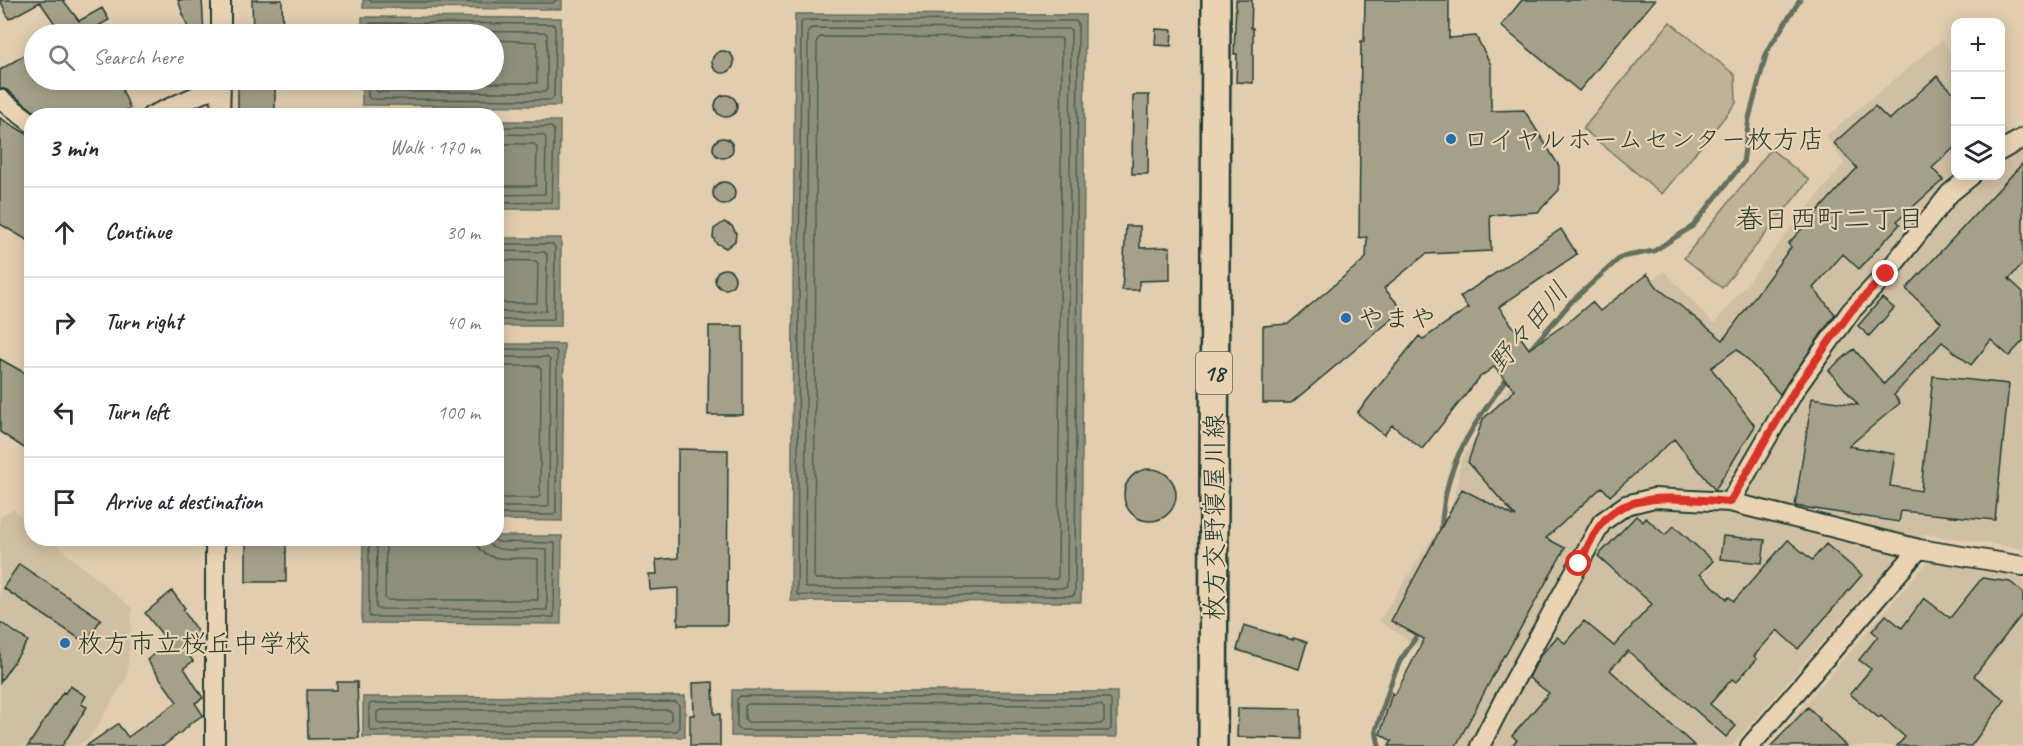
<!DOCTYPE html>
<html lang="en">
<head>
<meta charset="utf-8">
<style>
  body { margin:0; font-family:Caveat,"Klee One",sans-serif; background:#f2f2f3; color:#2b2b33 }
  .controls { position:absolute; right:18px; top:18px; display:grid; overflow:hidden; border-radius:12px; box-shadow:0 3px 15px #0003 }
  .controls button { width:54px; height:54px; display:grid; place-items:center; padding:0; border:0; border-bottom:2px solid #e1e1e2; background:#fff; color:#2b2b33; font:30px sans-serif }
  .stop { position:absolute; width:18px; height:18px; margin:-14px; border:4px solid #d93025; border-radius:50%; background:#fff }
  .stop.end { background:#d93025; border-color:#fff; box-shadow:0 2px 6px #0008 }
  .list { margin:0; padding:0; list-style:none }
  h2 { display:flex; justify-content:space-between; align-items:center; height:78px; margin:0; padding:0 24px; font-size:26px }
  h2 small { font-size:20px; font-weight:400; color:#7c7c81 }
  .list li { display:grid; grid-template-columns:39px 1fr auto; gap:18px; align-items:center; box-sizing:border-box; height:90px; padding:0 24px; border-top:2px solid #e1e1e2 }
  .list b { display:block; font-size:22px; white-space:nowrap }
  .list em { font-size:20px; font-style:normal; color:#7c7c81 }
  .icon { flex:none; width:33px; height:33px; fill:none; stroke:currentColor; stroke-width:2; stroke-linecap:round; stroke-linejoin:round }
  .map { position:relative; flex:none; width:2023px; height:746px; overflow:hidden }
  .search { position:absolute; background:#fff; box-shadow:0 3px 15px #0003; left:24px; top:24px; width:480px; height:66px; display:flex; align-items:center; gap:15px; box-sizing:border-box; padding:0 21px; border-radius:33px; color:#7c7c81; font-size:22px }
  .panel { position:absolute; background:#fff; box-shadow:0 3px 15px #0003; left:24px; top:108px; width:480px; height:438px; border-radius:24px }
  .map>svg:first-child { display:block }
  .built { fill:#d0c0a3 }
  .green { fill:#beb297; stroke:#6e7866; stroke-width:1.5 }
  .water { fill:#8f907b; stroke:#626f5f; stroke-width:1.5 }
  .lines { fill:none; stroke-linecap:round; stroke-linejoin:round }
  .shore { stroke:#4c5e50; stroke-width:1.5 }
  .stream { stroke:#626f5f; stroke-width:5 }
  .building { fill:#a5a089; stroke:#1f3d34; stroke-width:1.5 }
  .minor-casing { stroke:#1f3d34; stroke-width:22 }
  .primary-casing { stroke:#1f3d34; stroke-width:32 }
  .minor { stroke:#ead3b3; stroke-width:18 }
  .primary { stroke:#ead3b3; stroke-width:27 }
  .route { stroke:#d93025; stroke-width:8 }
  .poi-dot { fill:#1f6fb2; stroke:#ead3b3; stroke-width:2 }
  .labels { text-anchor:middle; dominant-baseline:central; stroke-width:4.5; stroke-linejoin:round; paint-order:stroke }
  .shield { fill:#ead3b3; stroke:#5c6a5a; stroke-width:1.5 }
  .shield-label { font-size:24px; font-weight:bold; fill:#1f3d34 }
  .poi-label { font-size:26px; fill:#1f3d34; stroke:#ead3b3; text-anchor:start }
  .street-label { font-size:26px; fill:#1f3d34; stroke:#ead3b3 }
  .neighbourhood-label { font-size:27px; fill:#1f3d34; stroke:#ead3b3 }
  .water-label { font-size:27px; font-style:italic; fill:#30493f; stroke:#ead3b3 }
</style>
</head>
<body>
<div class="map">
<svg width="2023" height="746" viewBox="0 0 2023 746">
  <rect width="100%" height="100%" fill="#e2cdae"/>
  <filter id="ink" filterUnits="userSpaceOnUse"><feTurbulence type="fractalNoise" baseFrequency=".0167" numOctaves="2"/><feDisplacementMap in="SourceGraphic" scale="12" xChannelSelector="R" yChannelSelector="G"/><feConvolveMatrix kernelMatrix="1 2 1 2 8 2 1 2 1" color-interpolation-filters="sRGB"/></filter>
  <g filter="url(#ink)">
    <path class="built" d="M1942,40L1955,59L1956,176H2000L2001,124L2023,154V549L1925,534L1871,586L1732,746H1388L1386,738L1396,704L1429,654L1379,621L1452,507L1462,458L1511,384L1664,271L1714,324L1844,163L1826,136Z
      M13,509L31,524L32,538L49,539L132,608L127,677L90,738L77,746H0V517Z
      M1928,561L2023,578V746H1769Z"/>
    <path class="green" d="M1670,22L1735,75L1736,103L1662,194L1583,129Z
      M1771,149L1809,180L1722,288L1684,258Z"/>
    <path class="water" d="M363,0H562V9L363,8Z
      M795,14L1085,15L1081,602L791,601Z
      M362,17L561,18L560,106L362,105V80H494V34H362Z
      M497,121H560L559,209H497Z
      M497,238H561V326H497Z
      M497,344H564L562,521L497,520Z
      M497,536H562L561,624L362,623L363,539L496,538Z
      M732,690L1117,692V737L731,736Z
      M685,696V737H363V697Z"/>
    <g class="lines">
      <path class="shore" d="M369,0L372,2L553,3L556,0
        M804,20L1076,21L1078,23L1075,593L1073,596L800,595L797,594L801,23Z
        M811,28L1068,29L1071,30L1067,586L1065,588H807L805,586L808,31Z
        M820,37L1059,38L1062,39L1058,577L1056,579H816L814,577L817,40Z
        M368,80V97L371,99L551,100L554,97L555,27L553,24L371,23L368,25V34
        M375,80V89L378,92H544L547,90V35L545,32L379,31L376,34
        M384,80L387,83H537V42L494,40
        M496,127H551L554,130L552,202L496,203
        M496,134L543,135L546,138L545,194L496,195
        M496,144H534L537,147L536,186H496
        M496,244H552L555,247L554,319L496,320
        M496,251L545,252L547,255L546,311L496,312
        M496,260L536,261L538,264L537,303H496
        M496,349L555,350L557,353L556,513L553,515L496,514
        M496,357H547L550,360L549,505L546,507H496
        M496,366H538L541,369L540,496L537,498H496
        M369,538V614L370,617H554L555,543L498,542L492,538
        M377,538L376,607L378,609L547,610V550C529,546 493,558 484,538
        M386,538L385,598L387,600H538V559C516,555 483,568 474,538
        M740,696L1109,698L1111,700V729L1108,731L740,730L737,727V699Z
        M676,702L679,705V728L676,731H372L369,728V705L372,703Z
        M748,704L1101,705L1104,708V721L1101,724L748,722L745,719V706Z
        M380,710H669L671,712V720L668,723L380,724L377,721V712Z"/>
      <path class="stream" d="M1528,352L1572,301L1621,257L1654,251L1693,226L1743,163L1749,118L1767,51L1800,0
        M1441,532C1442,515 1445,494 1450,477C1461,440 1487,406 1509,376
        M1379,746L1376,730L1392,680L1400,661L1420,631"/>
    </g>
    <path class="building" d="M0,0H63L79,21L102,8L109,20L87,32L88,34H54L60,31L40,2L9,19Z
      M178,0H202L204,34H190Z
      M252,0H282L283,34H253Z
      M1236,0H1252L1251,28H1253V83L1236,82L1237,54H1234Z
      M1365,0H1449V38L1476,36L1491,65V111L1524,110L1559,166V190L1538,212L1490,215L1491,251L1426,254L1384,288L1403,310L1291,403H1263V326L1288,324L1366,258L1367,237L1359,238L1361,41H1364Z
      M1522,0H1655L1579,91L1501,26Z
      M1156,29L1172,30L1171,46L1155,45Z
      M34,49V80H118L130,108L115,116H40L7,90L0,88V70Z
      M712 62a11 11 0 1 1 22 0a11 11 0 1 1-22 0Z
      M1937,76L1956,95V146L1932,168L1943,180L1897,221L1900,224L1859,269L1843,254L1813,288L1835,314L1780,394L1737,349L1711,368L1755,426L1715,490L1674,439L1610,496L1602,487L1546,538L1565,548L1505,656L1504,655L1456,746H1389L1392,741L1380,734L1392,693L1395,695L1424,639L1391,621L1462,489L1516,517L1468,462L1483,419L1515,390L1494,367L1480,377L1422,449L1392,425L1384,435L1357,413L1419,336L1423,339L1468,308L1460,297L1561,229L1577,254L1499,307L1529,349L1567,323L1592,302L1600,311L1647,274L1658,288L1723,340L1791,247L1788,244L1857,168L1834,143L1875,106L1889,120Z
      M238,81H275V116H238Z
      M1133,95H1149L1148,174H1132Z
      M715 106a11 11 0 1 1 22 0a11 11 0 1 1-22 0Z
      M0,118L32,137V243L0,224Z
      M713 148a10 10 0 1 1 20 0a10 10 0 1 1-20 0Z
      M2023,163V263L2009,279L2023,292V341L2009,356L1991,340L1971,365L1942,342L1894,395L1900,403L1849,446L1895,454L1890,486L1921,491L1933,376L2009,384L1995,520L1901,511L1899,522L1795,506L1812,398L1858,405L1829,370L1854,349L1884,384L1941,322L1906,289Z
      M713 193a11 11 0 1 1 22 0a11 11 0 1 1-22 0Z
      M724,222L732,226L736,233L735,241L726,248L716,243L713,237L714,229Z
      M1126,226H1140V248L1170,247V280L1139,281V290H1122Z
      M715 279a10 10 0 1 1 20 0a10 10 0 1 1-20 0Z
      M1882,298L1894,308L1869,336L1858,326Z
      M709,326H743V415H708Z
      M0,359L32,377V453L0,432Z
      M678,449L728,450L727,625H678V588L650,590L649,574H657L656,560L678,558Z
      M1124 495a26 26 0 1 1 52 0a26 26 0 1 1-52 0Z
      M1636,516L1643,522L1646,518L1665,535L1674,526L1713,561L1700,574L1727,599L1729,597L1734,601L1788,540L1812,560L1826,544L1862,575L1798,649L1777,630L1754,656L1757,659L1736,682L1732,679L1710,704L1736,726L1726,737L1628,651L1610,670L1695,746H1511L1517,740L1512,736L1549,693L1529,678L1540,656L1557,637L1565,643L1584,621L1614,646L1652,604L1598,556Z
      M1723,536L1765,540L1762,563L1720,559Z
      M246,538H286V582H246Z
      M19,564L101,619L86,643L3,588Z
      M1982,578L2010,582L2023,592V613L1974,676L2005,700L1971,746H1897L1905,737L1881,716L1879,718L1850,694L1871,669L1859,660L1878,636L1872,631L1886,615L1902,628L1924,598L1950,618Z
      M172,591L185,608L183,610L201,637L184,648L193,661L184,668L203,698L195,703L203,715L188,725L189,726L163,746H86L118,724L128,737L177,702L147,660L169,643L145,613Z
      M0,622L28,641L0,682Z
      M1244,625L1293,640V638L1307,642L1299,669L1237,650Z
      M337,682H357L359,738L308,739L307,690H337Z
      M713,682L714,714H720V746H690V715H694L693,683Z
      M70,686L86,696L81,704L87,707L62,746H28L63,692L65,693Z
      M1808,707L1820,719L1819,720L1846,746H1771Z
      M1238,708L1301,709V739L1237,737Z"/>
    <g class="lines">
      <defs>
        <path id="minor" d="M221,0V34
          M0,99L32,123
          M151,116L221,85
          M220,116L221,80
          M2000,151L2023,138
          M1730,502L1796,388L1851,311L1886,274L1950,193L1971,176
          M215,538V746
          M1480,746L1503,701L1602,522L1626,505L1654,498L1730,502L1919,549L2023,566
          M1750,746L1919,549"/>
        <path id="primary" d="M1213,746L1216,0"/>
      </defs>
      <use href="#minor" class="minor-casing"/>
      <use href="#primary" class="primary-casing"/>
      <use href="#minor" class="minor"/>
      <use href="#primary" class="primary"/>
    </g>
  </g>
  <g class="lines" filter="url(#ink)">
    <path class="route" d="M1579,564C1586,551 1592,535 1602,523C1628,488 1692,500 1730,502L1796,388L1851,311L1886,274"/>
  </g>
  <g class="poi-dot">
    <circle cx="1451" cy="139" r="6"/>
    <circle cx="1346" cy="318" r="6"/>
    <circle cx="65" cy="643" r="6"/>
  </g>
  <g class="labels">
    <rect class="shield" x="1196" y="352" width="36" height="42" rx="4.5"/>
    <g class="shield-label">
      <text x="1214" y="373">18</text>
    </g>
    <g class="poi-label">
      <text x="1463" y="139">ロイヤルホームセンター枚方店</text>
      <text x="1358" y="318">やまや</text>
      <text x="77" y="643">枚方市立桜丘中学校</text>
    </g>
    <g class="street-label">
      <text transform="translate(1214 517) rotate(-90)">枚方交野寝屋川線</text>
    </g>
    <g class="neighbourhood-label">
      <text x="1830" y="219">春日西町二丁目</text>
    </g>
    <g class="water-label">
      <text transform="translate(1528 327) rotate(-50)">野々田川</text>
    </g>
  </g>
</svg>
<div class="controls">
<button>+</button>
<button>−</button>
<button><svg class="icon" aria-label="layers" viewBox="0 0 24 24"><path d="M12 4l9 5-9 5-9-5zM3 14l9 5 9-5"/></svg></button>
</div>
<div class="stop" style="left:1579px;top:564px"></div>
<div class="stop end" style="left:1886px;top:274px"></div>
<div class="search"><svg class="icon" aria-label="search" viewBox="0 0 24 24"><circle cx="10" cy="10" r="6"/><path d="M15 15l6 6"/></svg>Search here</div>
<section class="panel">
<h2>3 min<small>Walk · 170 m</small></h2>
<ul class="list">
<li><svg class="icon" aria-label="ahead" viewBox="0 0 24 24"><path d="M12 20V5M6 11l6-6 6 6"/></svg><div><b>Continue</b></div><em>30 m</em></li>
<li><svg class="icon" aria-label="right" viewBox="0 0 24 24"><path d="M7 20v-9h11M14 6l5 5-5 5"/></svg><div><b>Turn right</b></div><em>40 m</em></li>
<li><svg class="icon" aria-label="left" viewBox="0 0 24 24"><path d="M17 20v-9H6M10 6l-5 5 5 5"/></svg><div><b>Turn left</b></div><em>100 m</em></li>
<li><svg class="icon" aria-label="arrive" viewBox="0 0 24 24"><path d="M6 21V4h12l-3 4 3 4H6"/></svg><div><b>Arrive at destination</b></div></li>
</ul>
</section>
</div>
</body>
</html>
